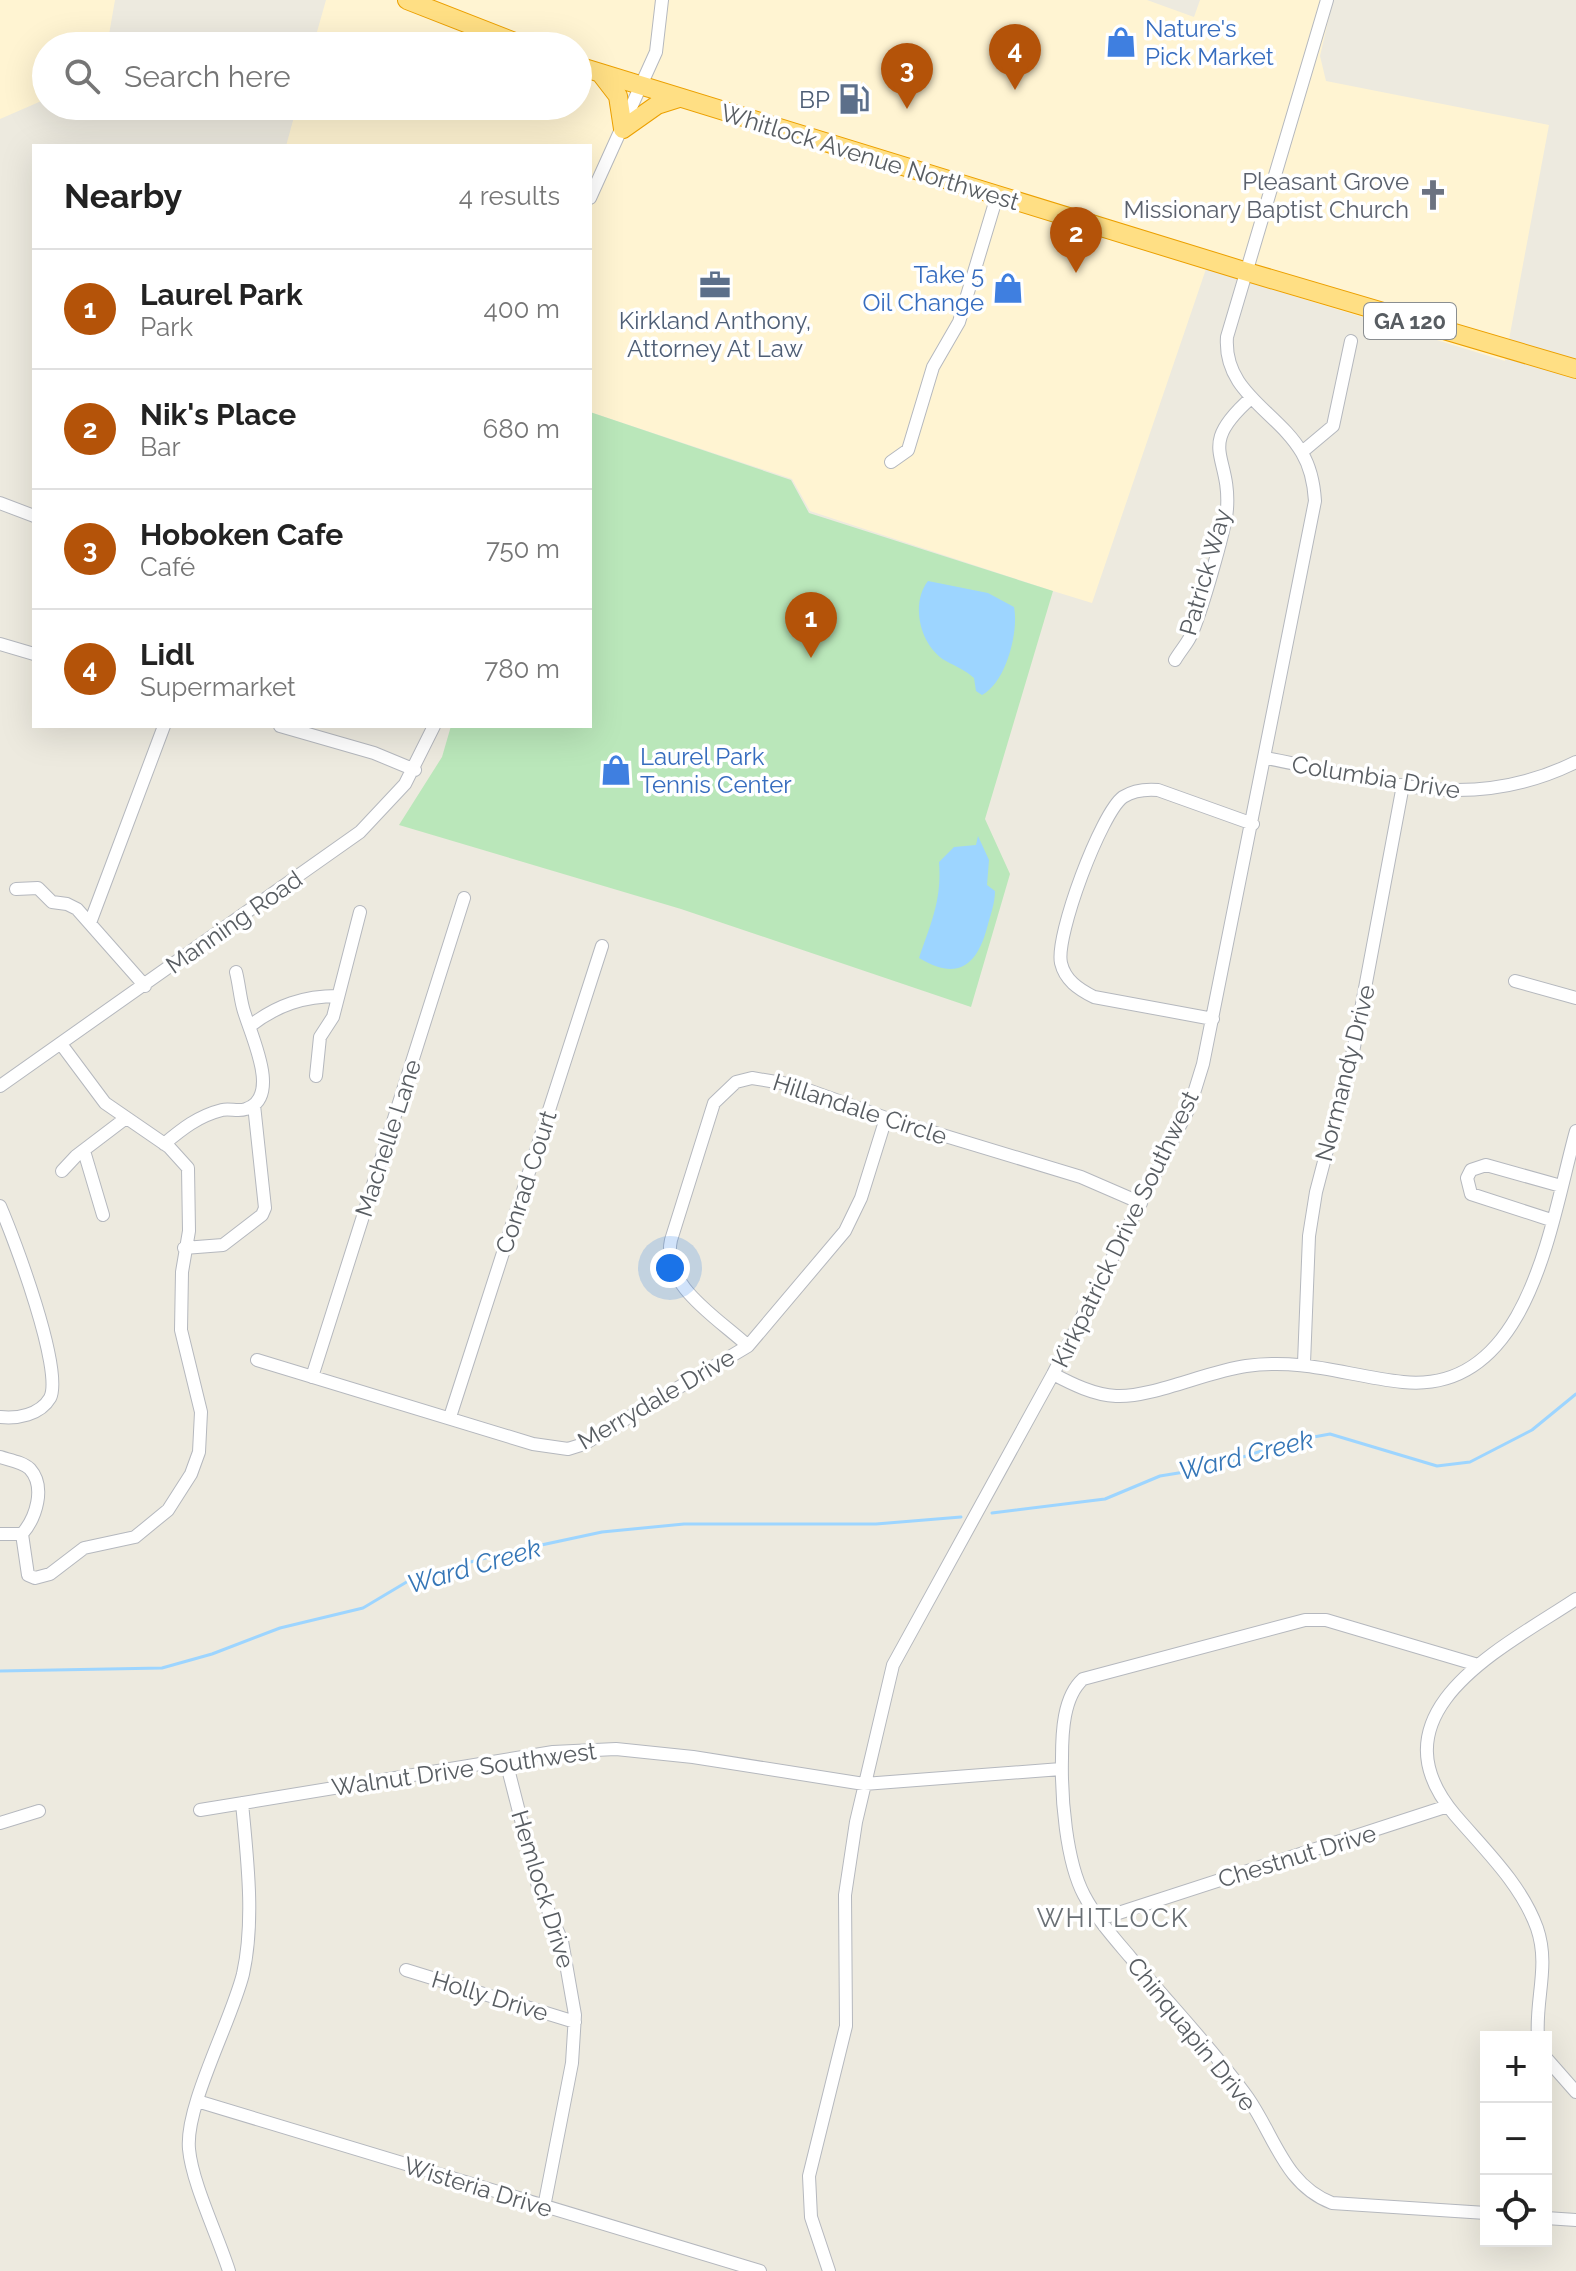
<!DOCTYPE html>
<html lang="en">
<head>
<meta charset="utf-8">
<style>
  body { margin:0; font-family:Raleway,sans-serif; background:#f2f2f2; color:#222 }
  .controls { position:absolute; right:24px; bottom:24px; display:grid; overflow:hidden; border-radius:0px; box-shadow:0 8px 32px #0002 }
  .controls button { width:72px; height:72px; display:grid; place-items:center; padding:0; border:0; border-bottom:2px solid #e0e0e0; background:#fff; color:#222; font:40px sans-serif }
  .you { position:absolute; left:670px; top:1268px; width:28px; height:28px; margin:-20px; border:6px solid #fff; border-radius:50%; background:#1a73e8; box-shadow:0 0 0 12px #1a73e833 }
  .badge { display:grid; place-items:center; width:52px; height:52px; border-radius:50%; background:#b45309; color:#fff; font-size:26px; font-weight:700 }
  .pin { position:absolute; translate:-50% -66px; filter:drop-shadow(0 2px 4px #0008) }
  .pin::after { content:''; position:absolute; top:42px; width:28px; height:24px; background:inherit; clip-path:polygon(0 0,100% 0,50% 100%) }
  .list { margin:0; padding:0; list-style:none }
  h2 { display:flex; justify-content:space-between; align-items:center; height:104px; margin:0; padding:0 32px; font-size:34px }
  h2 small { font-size:26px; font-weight:400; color:#767676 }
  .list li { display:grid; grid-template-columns:52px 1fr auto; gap:24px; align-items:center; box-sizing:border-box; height:120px; padding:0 32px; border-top:2px solid #e0e0e0 }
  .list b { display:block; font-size:30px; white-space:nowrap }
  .list p { margin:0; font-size:26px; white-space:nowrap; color:#767676 }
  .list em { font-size:26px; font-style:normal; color:#767676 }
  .icon { flex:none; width:44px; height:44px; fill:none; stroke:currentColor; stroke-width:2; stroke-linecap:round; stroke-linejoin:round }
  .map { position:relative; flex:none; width:1576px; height:2271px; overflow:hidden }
  .search { position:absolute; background:#fff; box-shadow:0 8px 32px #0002; left:32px; top:32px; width:560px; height:88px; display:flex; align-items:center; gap:20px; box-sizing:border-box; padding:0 28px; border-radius:44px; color:#767676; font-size:30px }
  .panel { position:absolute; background:#fff; box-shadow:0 8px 32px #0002; left:32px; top:144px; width:560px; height:584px; border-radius:0px }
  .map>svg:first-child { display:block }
  .commercial { fill:#fff4d2 }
  .green { fill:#bae7ba }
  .water { fill:#9dd5ff }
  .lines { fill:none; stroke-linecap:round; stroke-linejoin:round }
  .stream { stroke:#9dd5ff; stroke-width:3 }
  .minor-casing { stroke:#b5b8be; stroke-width:14 }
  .highway-casing { stroke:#eca000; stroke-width:20 }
  .minor { stroke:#fff; stroke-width:12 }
  .highway { stroke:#ffdf84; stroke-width:18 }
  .labels { text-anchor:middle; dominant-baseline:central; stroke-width:7; stroke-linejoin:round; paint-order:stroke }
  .shield { fill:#fff; stroke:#8a8e91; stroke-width:2 }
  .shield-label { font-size:22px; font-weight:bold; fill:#585d62 }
  .shop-label { font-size:24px; fill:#366cbe; stroke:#fff; text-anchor:start }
  .service-label { font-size:24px; fill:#4e5e75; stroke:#fff; text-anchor:end }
  .street-label { font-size:24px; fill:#585d62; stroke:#fff }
  .worship-label { font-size:24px; fill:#5b616d; stroke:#fff; text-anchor:end }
  .water-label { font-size:26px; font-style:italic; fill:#3576b7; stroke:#fff }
  .neighbourhood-label { font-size:26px; letter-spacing:2px; fill:#696f74; stroke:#fff }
</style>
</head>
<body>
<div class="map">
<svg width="1576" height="2271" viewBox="0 0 1576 2271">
  <rect width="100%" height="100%" fill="#edeadf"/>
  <path class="commercial" d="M0,0H115L107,46H46V99L0,119Z
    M326,0H1147L1194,17L1200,0H1333L1320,56L1326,81L1549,125L1505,361L1206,269L1092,603L1053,591L810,511L792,479L590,412V146H286L297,106H578V46H313Z"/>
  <path class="green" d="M590,412L791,480L809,513L1053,591L985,819L1010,874L971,1007L681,909L399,825L442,757L451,726H590Z"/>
  <path class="water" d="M928,581L988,593L1014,607C1019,632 1006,683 982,695L976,691L974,678C965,670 957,667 946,661C920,646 910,604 928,581Z
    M978,836L989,860L987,885L995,891C995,904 990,916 987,928C976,968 956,980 919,958C931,923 942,900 939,862L954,847L976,845Z"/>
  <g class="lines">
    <path class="stream" d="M992,1513L1105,1499L1160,1476L1209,1468L1292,1441L1330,1434L1437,1466L1470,1462L1532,1430L1576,1394
      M0,1671L162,1668L212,1654L280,1628L363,1608L415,1577L504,1553L602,1532L684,1524H876L961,1517"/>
    <defs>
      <path id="minor" d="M590,198L656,52L662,0
        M1302,452L1333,426L1351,341
        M891,462L908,450L933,367L959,322L997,196
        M0,503L34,516
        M0,644L34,654
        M1175,660C1179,653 1185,646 1189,639C1198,624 1226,528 1227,509C1231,453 1195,448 1251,398
        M280,726L374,753L415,770
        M1266,758C1379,779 1467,816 1576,762
        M16,889L38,888L52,902L67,904L77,909L145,986
        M90,923L164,726
        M1515,981L1576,998
        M1213,1019L1094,997C1078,989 1065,980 1061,963C1055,936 1101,813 1123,797C1134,790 1146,789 1158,790L1253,824
        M250,1026C277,1005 304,996 338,996
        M316,1076L320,1037L333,1017L360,912
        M0,1086L360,832L405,784L434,726
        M164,1144C182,1129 198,1116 222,1110C230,1108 238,1112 246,1109C283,1097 249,1032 243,1008C240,997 239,984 236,972
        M84,1151L103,1215
        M62,1171L76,1156L126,1118
        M0,1206C14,1238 64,1371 50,1398C40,1415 17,1419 0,1417
        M1551,1220L1471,1194L1467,1178L1471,1170L1486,1165L1561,1186
        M184,1248L223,1245L262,1215L265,1208L254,1105
        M748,1346C718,1318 661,1285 671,1240L714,1103L736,1082L752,1078L794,1085L886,1118L1081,1177L1141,1203
        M257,1360L533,1444L568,1449L584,1444L748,1346L845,1231L861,1198L886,1118
        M1304,1363L1309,1236L1316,1192L1354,1047L1403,785
        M1053,1374C1072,1384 1094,1395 1116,1396C1151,1398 1208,1371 1246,1366C1307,1358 1346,1376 1403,1382C1530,1395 1551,1220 1576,1131
        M312,1377L464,898
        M450,1417L602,946
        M0,1457C9,1460 23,1462 30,1469C46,1487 36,1518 22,1534
        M0,1534H22
        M22,1534L28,1575L35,1578L50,1574L84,1548L135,1537L168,1510L191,1474L199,1452L201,1412L181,1330L182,1272L189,1231L188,1168L169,1147L105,1103L61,1044
        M1478,1665L1326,1620H1305L1083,1679C1063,1697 1062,1733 1062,1758C1061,1797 1066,1861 1084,1895C1096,1918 1115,1939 1131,1958C1169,2004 1213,2049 1248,2098C1275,2137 1285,2185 1332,2203L1486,2213
        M506,1761L539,1890L562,1941L575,2015L572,2063L544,2207
        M200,1810L553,1752L616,1749L693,1757L864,1784L1061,1769
        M0,1823L39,1811
        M1100,1919L1448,1806
        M406,1970L575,2022
        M1538,2037C1535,1999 1550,1966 1537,1928C1521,1884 1485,1850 1455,1815C1368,1712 1504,1647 1576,1599
        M1546,2058L1576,2092
        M197,2101L760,2271
        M1546,2218L1576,2220
        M229,2271C218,2236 192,2183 189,2149C185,2106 231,2022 243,1974C255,1920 247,1857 242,1803
        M829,2271L811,2217L809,2176L846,2026L845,1895L856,1822L893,1665L1053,1374L1190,1106L1203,1064L1315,501C1314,485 1311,468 1302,453C1278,411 1223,393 1227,337L1327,0"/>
      <path id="highway" d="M407,0L525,46
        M578,66L1244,271L1576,369
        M601,74L618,96L623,129
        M623,129L657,105L679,98"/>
    </defs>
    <use href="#minor" class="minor-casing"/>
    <use href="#highway" class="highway-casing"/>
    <use href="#minor" class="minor"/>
    <use href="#highway" class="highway"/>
  </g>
  <defs>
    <symbol id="shop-bare" viewBox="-9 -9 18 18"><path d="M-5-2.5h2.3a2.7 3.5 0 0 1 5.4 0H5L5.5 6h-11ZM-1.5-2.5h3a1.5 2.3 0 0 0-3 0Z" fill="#3f7fe0" stroke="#fff" stroke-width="2.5" paint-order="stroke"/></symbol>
    <symbol id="fuel-bare" viewBox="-9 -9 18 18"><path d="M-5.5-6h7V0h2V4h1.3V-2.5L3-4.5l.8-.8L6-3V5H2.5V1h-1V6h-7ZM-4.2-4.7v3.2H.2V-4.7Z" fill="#5c6f8a" stroke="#fff" stroke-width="2.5" paint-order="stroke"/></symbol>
    <symbol id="church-bare" viewBox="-9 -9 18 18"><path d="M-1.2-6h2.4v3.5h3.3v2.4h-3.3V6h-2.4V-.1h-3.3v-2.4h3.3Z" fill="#6b7280" stroke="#fff" stroke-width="2.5" paint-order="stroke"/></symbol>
    <symbol id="office-bare" viewBox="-9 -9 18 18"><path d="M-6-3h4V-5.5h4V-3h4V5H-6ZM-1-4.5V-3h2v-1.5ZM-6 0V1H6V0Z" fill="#5c6f8a" stroke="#fff" stroke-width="2.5" paint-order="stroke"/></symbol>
  </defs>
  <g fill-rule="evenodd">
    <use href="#shop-bare" x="1099" y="20" width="44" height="44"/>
    <use href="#fuel-bare" x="832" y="77" width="44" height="44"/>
    <use href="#church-bare" x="1411" y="173" width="44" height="44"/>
    <use href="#office-bare" x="693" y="263" width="44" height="44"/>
    <use href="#shop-bare" x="986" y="266" width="44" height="44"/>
    <use href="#shop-bare" x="594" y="748" width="44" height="44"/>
  </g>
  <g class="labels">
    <rect class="shield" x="1364" y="303" width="92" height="36" rx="6"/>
    <g class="shield-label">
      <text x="1410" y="321">GA 120</text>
    </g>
    <g class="shop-label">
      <text x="1145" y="28">Nature's<tspan x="1145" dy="28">Pick Market</tspan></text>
      <text x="984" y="274" text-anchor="end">Take 5<tspan x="984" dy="28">Oil Change</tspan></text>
      <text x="640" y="756">Laurel Park<tspan x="640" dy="28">Tennis Center</tspan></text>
    </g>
    <g class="service-label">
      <text x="830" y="99">BP</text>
      <text x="715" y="320" text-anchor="middle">Kirkland Anthony,<tspan x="715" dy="28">Attorney At Law</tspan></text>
    </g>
    <g class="street-label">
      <text transform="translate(870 157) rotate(17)">Whitlock Avenue Northwest</text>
      <text transform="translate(1205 572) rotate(-74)">Patrick Way</text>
      <text transform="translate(1376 777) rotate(9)">Columbia Drive</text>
      <text transform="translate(234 922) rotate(-35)">Manning Road</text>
      <text transform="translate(1345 1073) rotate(-76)">Normandy Drive</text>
      <text transform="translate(860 1109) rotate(18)">Hillandale Circle</text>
      <text transform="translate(388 1138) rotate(-72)">Machelle Lane</text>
      <text transform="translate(526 1182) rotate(-72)">Conrad Court</text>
      <text transform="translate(1125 1229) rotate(-64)">Kirkpatrick Drive Southwest</text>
      <text transform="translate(656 1399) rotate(-30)">Merrydale Drive</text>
      <text transform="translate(464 1769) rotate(-8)">Walnut Drive Southwest</text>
      <text transform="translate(1297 1856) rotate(-17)">Chestnut Drive</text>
      <text transform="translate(543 1889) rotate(73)">Hemlock Drive</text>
      <text transform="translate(490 1996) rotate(17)">Holly Drive</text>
      <text transform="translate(1192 2034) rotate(51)">Chinquapin Drive</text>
      <text transform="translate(478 2187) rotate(17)">Wisteria Drive</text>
    </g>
    <g class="worship-label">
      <text x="1409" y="181">Pleasant Grove<tspan x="1409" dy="28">Missionary Baptist Church</tspan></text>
    </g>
    <g class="water-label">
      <text transform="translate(1246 1455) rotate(-14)">Ward Creek</text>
      <text transform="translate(474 1566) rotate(-16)">Ward Creek</text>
    </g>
    <g class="neighbourhood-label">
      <text x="1113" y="1918">WHITLOCK</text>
    </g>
  </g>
</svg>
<div class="controls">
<button>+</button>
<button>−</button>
<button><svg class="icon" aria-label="locate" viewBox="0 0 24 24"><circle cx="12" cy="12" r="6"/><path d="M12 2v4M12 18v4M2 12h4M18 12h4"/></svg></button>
</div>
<div class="you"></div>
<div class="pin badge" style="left:811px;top:658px">1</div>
<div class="pin badge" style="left:1076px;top:273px">2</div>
<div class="pin badge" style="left:907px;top:109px">3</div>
<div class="pin badge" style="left:1015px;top:90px">4</div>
<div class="search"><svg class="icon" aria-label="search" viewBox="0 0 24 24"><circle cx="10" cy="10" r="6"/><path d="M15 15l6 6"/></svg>Search here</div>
<section class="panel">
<h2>Nearby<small>4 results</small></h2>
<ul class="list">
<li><span class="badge">1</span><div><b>Laurel Park</b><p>Park</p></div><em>400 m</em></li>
<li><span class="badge">2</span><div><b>Nik's Place</b><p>Bar</p></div><em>680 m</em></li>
<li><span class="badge">3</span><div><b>Hoboken Cafe</b><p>Café</p></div><em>750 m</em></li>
<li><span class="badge">4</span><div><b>Lidl</b><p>Supermarket</p></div><em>780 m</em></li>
</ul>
</section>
</div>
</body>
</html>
